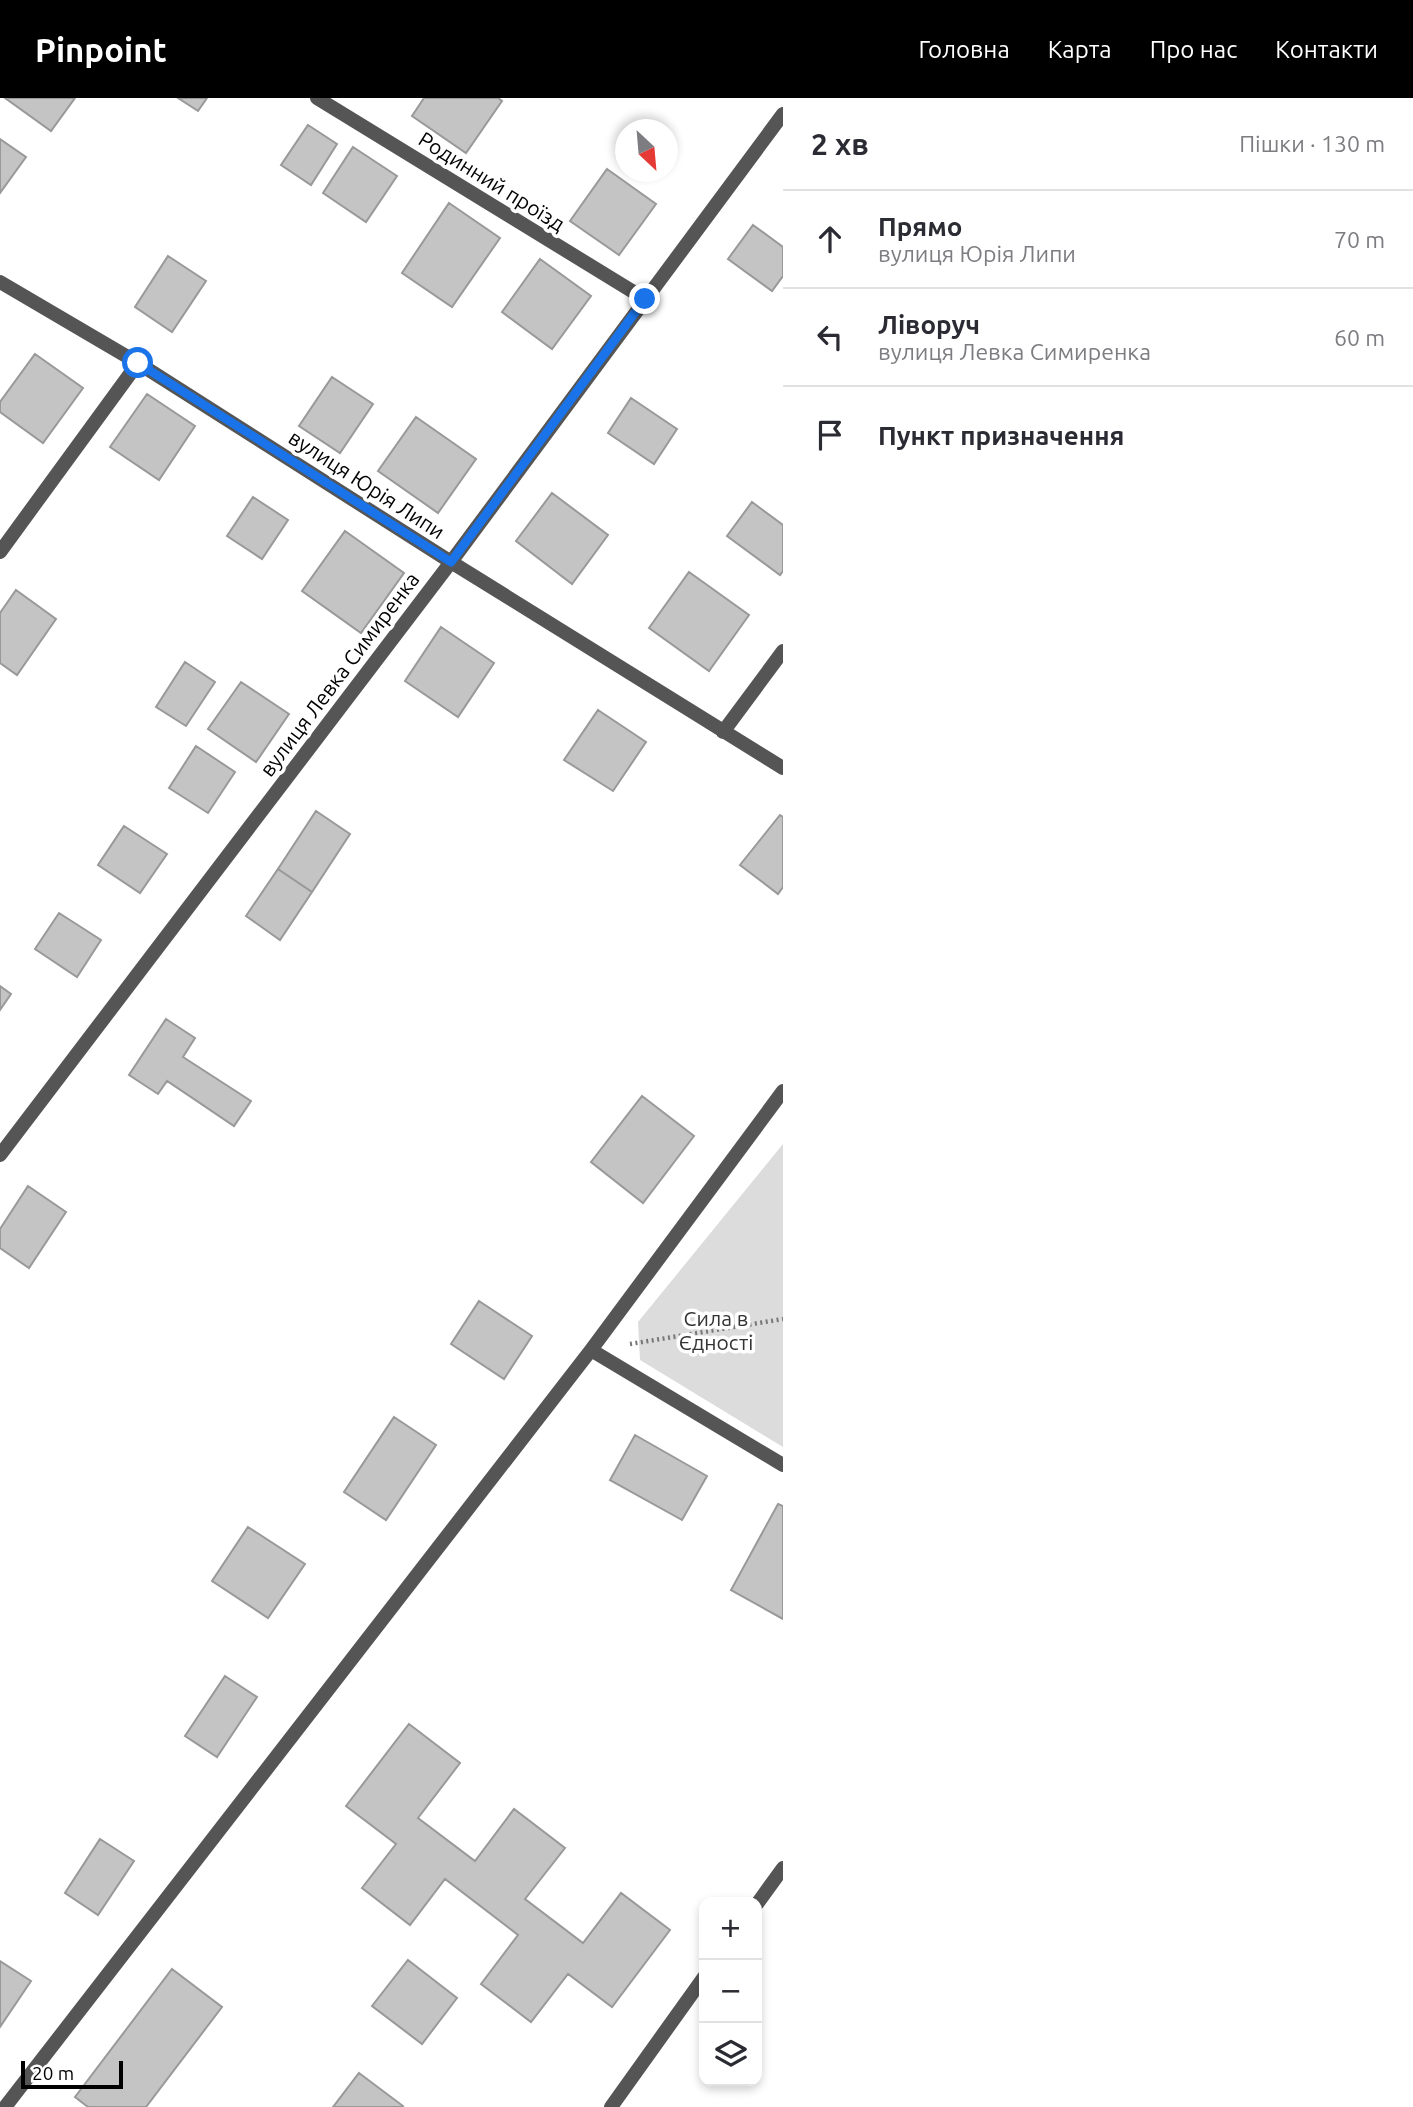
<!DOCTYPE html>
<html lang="uk">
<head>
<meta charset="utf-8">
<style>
  body { margin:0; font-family:Ubuntu,sans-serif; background:#f7f7f7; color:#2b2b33 }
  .controls { position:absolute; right:21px; bottom:21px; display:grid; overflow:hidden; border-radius:14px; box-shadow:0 4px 10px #0003 }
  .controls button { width:63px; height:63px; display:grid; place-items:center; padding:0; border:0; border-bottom:2px solid #e1e1e2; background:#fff; color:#2b2b33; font:35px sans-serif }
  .compass { position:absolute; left:615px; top:21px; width:63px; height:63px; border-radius:50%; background:#fff; box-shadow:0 4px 10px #0003; rotate:154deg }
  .scale { position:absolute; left:21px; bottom:18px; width:102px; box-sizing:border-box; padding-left:7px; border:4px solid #000; border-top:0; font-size:19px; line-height:24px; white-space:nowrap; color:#000; -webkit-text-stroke:5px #fff; paint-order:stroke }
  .stop { position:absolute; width:21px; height:21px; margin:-16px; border:5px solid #1a73e8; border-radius:50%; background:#fff }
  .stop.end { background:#1a73e8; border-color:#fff; box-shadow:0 2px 7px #0008 }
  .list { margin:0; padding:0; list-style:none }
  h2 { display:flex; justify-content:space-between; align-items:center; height:91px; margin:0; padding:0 28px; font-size:30px }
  h2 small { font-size:23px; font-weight:400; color:#7c7c81 }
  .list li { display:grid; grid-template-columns:46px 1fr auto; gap:21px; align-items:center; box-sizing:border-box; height:98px; padding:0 28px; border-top:2px solid #e1e1e2 }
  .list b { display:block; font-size:26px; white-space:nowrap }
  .list p { margin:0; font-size:23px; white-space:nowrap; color:#7c7c81 }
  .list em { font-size:23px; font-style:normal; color:#7c7c81 }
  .icon { flex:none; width:38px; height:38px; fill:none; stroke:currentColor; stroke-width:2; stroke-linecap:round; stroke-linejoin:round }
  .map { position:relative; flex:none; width:783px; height:2009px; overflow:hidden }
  header { display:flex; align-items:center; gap:42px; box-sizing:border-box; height:98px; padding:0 35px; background:#000; color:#fff }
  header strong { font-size:33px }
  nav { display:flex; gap:38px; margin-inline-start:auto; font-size:24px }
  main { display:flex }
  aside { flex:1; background:#fff }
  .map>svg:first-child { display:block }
  .green { fill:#dcdcdc }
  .building { fill:#c4c4c4; stroke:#999; stroke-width:2 }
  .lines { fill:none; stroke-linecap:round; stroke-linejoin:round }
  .path { stroke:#777; stroke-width:4.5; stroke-dasharray:2 3.5; stroke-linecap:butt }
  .street { stroke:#555; stroke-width:14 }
  .route { stroke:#1a73e8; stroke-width:9 }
  .labels { text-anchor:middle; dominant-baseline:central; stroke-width:7; stroke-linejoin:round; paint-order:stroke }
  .street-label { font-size:21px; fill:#000; stroke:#fff }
  .park-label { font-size:21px; fill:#333; stroke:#fff }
</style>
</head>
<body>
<header>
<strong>Pinpoint</strong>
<nav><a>Головна</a><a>Карта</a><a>Про нас</a><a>Контакти</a></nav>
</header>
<main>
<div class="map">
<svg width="783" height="2009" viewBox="0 0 783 2009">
  <rect width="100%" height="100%" fill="#fff"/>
  <path class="green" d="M783,1046V1349L640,1262L638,1224Z"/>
  <path class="building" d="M5,0H75L51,33Z
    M178,0H207L198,13Z
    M424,0H498L502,3L466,55L412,18Z
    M308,27L337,46L311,87L281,67Z
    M0,41L26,59L0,95Z
    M353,49L397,78L366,124L323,95Z
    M607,71L656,106L619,157L570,123Z
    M449,105L500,140L452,209L402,175Z
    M753,127L783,149V178L772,193L728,161Z
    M168,158L206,183L172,234L135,209Z
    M540,161L591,198L552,251L502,214Z
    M35,256L83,290L43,345L0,314V304Z
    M332,279L373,306L340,355L299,328Z
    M147,296L195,328L159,382L110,349Z
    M631,300L677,331L654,366L608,335Z
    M416,319L476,361L438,415L378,373Z
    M552,395L608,437L572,486L516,443Z
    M253,399L288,422L262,461L227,438Z
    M752,404L783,427V473L780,477L727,438Z
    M345,433L404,475L361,535L302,493Z
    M689,474L749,517L709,573L649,530Z
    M16,492L56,521L17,577L0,565V515Z
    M441,529L494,565L458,619L405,583Z
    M185,564L215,584L186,628L156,609Z
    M241,584L289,616L256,664L208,631Z
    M598,612L646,644L613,693L564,662Z
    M196,648L235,674L208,715L169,690Z
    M316,713L350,736L312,794L278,771Z
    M780,717L783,719V789L778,796L740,767Z
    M124,728L167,756L140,795L98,767Z
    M278,771L312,794L280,842L246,818Z
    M59,815L101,842L77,879L35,851Z
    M0,888L11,896L0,912Z
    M166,921L195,940L183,959L251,1003L234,1028L167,983L158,996L129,977Z
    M642,998L694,1038L643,1105L591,1064Z
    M28,1088L66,1114L29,1170L0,1150V1131Z
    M479,1203L532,1238L504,1281L451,1246Z
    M394,1319L436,1347L386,1422L344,1394Z
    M635,1337L707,1378L682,1422L610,1382Z
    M778,1406L783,1408V1521L731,1492Z
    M248,1429L305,1466L268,1520L212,1483Z
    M225,1578L257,1599L217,1659L185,1638Z
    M409,1626L460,1665L418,1720L475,1763L514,1711L565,1750L525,1801L583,1845L621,1795L670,1832L612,1909L568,1876L531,1924L481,1886L518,1837L445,1781L410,1827L362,1790L396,1746L346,1708Z
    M100,1741L134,1763L98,1817L65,1795Z
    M408,1862L457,1900L422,1946L372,1908Z
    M0,1863L31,1883L0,1929Z
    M172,1871L222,1909L146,2009H88L75,1999Z
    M359,1975L403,2008L402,2009H333Z"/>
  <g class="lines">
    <path class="path" d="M630,1246L783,1221"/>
    <path class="street" d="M317,0L645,201
      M0,184L138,265L451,464L783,670
      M0,454L138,265
      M723,634L783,553
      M0,1057L451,464L783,16
      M591,1252L783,1367
      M757,1806L783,1770
      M5,2009L591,1252L783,993
      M611,2009L704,1879"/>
  </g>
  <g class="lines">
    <path class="route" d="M138,265L451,464L645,201"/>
  </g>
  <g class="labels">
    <g class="street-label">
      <text transform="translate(492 83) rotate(32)">Родинний проїзд</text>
      <text transform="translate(367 386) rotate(33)">вулиця Юрія Липи</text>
      <text transform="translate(339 576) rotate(-53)">вулиця Левка Симиренка</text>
    </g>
    <g class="park-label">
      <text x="716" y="1220">Сила в<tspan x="716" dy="24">Єдності</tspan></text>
    </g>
  </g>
</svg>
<div class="controls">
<button>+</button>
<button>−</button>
<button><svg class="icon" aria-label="layers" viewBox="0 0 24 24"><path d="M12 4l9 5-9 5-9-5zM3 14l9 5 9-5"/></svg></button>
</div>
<svg class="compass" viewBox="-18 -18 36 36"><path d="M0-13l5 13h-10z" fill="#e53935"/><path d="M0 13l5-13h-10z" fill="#7c7c81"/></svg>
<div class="scale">20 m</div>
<div class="stop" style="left:138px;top:265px"></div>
<div class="stop end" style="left:645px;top:201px"></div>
</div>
<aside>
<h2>2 хв<small>Пішки · 130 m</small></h2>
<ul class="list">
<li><svg class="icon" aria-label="ahead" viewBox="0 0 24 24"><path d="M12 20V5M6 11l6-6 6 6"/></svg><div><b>Прямо</b><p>вулиця Юрія Липи</p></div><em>70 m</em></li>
<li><svg class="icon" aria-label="left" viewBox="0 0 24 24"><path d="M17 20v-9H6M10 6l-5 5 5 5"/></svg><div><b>Ліворуч</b><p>вулиця Левка Симиренка</p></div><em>60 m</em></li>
<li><svg class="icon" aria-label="arrive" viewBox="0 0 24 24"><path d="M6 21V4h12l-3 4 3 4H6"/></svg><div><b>Пункт призначення</b></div></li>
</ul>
</aside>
</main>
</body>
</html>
